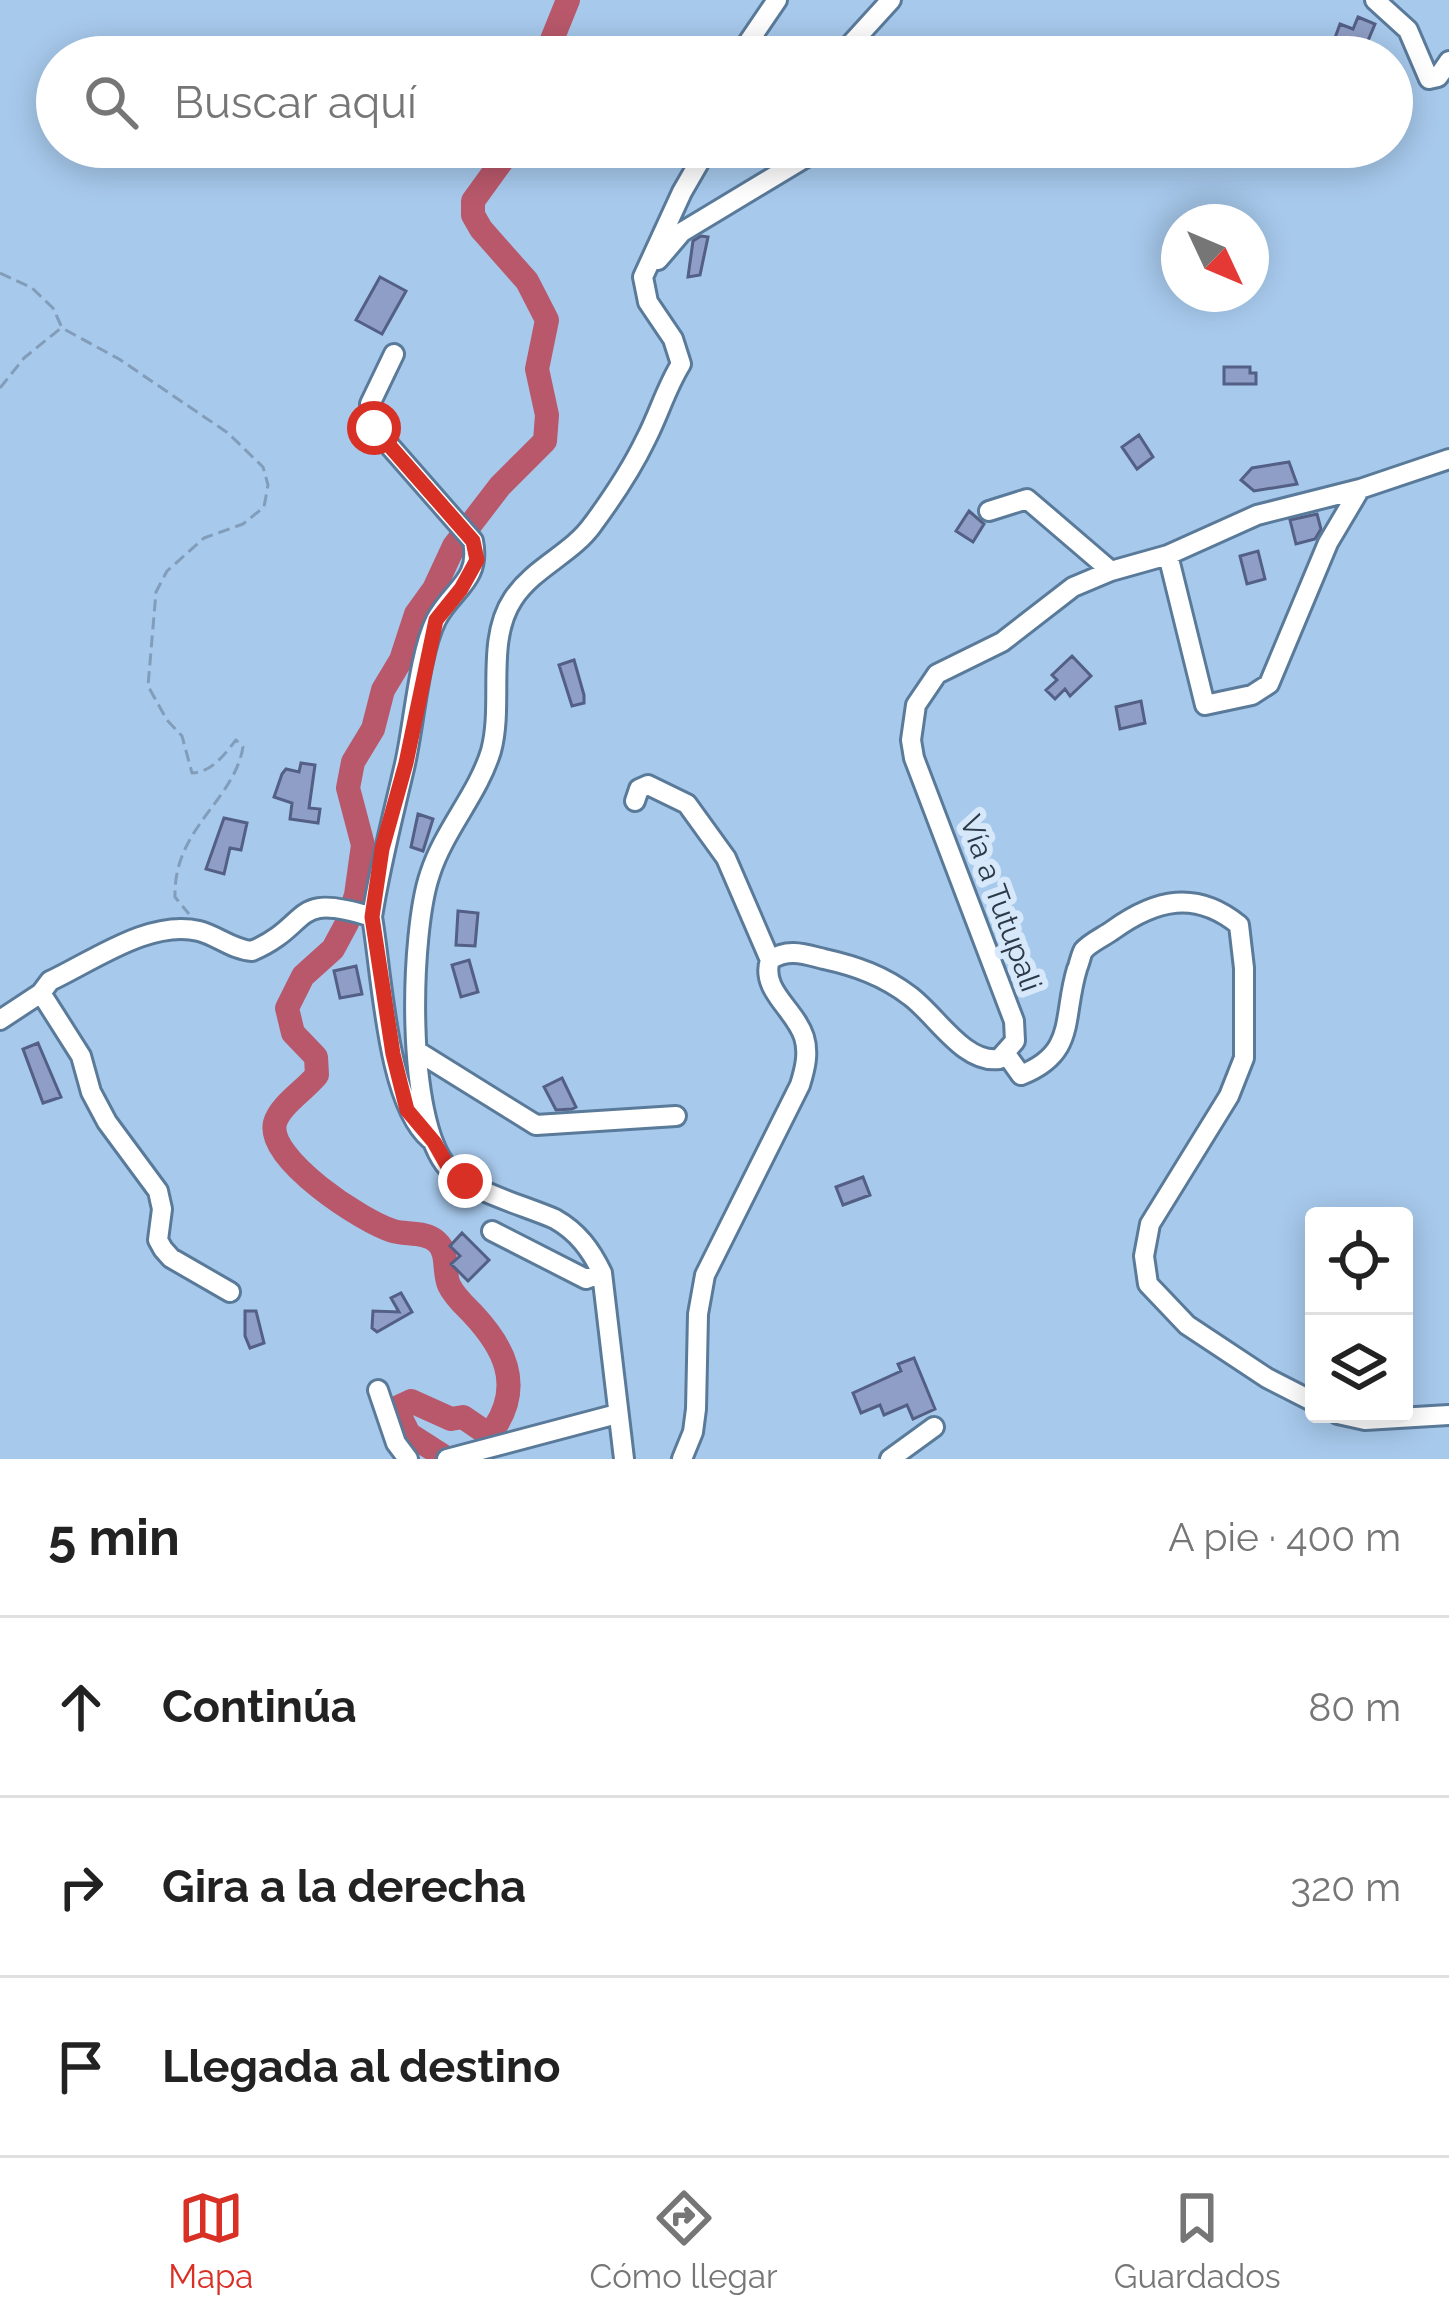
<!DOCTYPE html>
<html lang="es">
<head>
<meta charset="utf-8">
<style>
  body { margin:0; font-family:Raleway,sans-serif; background:#f6f6f6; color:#222 }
  .controls { position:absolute; right:36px; bottom:36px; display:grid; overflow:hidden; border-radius:12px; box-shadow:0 6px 30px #0003 }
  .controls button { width:108px; height:108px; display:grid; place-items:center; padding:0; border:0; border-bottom:3px solid #e0e0e0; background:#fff; color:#222; font:60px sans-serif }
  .compass { position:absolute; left:1161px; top:204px; width:108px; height:108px; border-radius:50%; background:#fff; box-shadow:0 6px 30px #0003; rotate:134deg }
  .stop { position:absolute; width:36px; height:36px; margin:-27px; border:9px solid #d93025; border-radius:50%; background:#fff }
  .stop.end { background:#d93025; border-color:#fff; box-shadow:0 3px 12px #0008 }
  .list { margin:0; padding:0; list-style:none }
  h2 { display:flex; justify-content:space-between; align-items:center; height:156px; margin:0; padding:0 48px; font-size:51px }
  h2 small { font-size:39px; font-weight:400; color:#767676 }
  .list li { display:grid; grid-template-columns:78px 1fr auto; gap:36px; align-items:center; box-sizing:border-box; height:180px; padding:0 48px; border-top:3px solid #e0e0e0 }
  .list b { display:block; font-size:45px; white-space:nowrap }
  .list em { font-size:39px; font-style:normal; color:#767676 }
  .icon { flex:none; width:66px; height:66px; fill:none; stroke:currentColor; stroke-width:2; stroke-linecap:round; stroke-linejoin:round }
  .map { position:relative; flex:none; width:1449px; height:1459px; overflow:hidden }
  .search { position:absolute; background:#fff; box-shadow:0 6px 30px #0003; left:36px; right:36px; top:36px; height:132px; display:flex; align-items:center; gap:30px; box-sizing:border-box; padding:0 42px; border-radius:66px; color:#767676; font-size:45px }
  .sheet { height:696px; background:#fff }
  nav { display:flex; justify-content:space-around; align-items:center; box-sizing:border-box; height:168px; border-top:3px solid #e0e0e0; background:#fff; font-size:33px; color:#767676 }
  nav a { display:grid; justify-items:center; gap:6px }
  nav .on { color:#d93025 }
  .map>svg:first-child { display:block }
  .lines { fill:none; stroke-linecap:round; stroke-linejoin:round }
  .river { stroke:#b9586b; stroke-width:24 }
  .building { fill:#8f9ec6; stroke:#535f84; stroke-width:3 }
  .minor-casing { stroke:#5a7a9a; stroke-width:24 }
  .path { stroke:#829dba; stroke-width:3; stroke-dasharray:12 6; stroke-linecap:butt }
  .minor { stroke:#fff; stroke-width:18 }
  .route { stroke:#d93025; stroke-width:15 }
  .labels { text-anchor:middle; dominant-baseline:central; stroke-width:12; stroke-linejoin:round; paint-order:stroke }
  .street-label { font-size:30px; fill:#2c3948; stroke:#d6e8fa }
</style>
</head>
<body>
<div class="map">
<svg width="1449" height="1459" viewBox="0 0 1449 1459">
  <rect width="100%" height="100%" fill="#a7c9ec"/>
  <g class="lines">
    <path class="river" d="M545,57L568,0
      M448,1459L409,1434L396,1408L411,1401L451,1419L463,1417L485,1432L495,1427C523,1384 504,1347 472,1313C464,1305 454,1296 449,1285C443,1271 449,1253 437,1242C425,1231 406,1235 393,1231C363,1222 266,1159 275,1123C280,1105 305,1090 317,1075L316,1057L293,1033L287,1008L303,976L333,949L347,923L356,895L363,845L348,788L353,762L373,729L383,690L401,660L416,614L434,589L454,546L500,486L545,441L547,415L537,369L547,320L527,281L481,229L473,215V201L512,147"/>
  </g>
  <path class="building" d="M1358,17L1375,24L1361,57L1332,46L1340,24L1353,29Z
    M701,236L708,237L700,275L688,277L693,241Z
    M380,277L406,291L382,334L356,320Z
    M1224,367H1250V373H1256V384H1224Z
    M1139,435L1153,457L1137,469L1122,447Z
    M1289,462L1297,484L1254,491L1241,480L1252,468Z
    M969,511L984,524L973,542L956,531Z
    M1317,514L1321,529L1315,539L1296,544L1290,520Z
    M1258,551L1265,579L1247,584L1240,556Z
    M1072,656L1091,676L1070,696L1065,689L1055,699L1046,690L1057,680L1052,675Z
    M574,660L584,695V703L572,706L559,665Z
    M1141,701L1145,723L1120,729L1116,707Z
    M301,763L315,765L309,808L320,809L318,823L290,819L292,803L274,797L282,774L286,769L299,772Z
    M418,814L433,819L423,851L411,847Z
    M224,818L247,823L241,850L230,848L224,874L206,869Z
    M458,911L478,913L475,946L456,945Z
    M469,960L478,992L461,997L452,965Z
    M356,966L362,994L340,998L334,971Z
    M38,1043L61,1097L43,1103L23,1049Z
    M562,1078L576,1107L572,1109L556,1110L544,1087Z
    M863,1177L870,1195L843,1205L836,1187Z
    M462,1233L489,1260L468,1281L451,1264L460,1256L450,1246Z
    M401,1293L412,1312L377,1332L372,1328L373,1311L399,1312L391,1298Z
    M245,1311H256L264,1343L250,1348L245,1336Z
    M914,1358L935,1409L913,1419L907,1405L884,1415L880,1405L861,1413L853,1393L901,1371L898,1364Z"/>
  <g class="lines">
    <defs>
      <path id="minor" d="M1375,0L1408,30L1429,79L1438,77L1449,61
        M744,57L747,44L777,0
        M839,57L891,0
        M658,260L682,232L823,147
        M989,511L1027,499L1111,571
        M1168,555L1205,705L1252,695L1269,684L1328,543L1360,489
        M635,801L639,789L648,785L687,804L726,858L770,960
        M372,917C380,865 393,816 405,764C414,724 419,655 436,620C452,589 481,581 473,541L374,428L370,404L394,354
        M0,1020L41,993
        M417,1051L536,1125L676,1116
        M1006,1054L1021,1075C1077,1053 1062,1018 1077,969C1078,968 1082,952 1083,951C1089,943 1105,936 1113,930C1156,899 1196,890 1239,925L1244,968V1058L1229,1096L1150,1224L1144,1256L1148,1284L1187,1325L1267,1378L1314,1402
        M492,1231L586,1279L602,1273
        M230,1292L171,1258L163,1249L158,1240L162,1209L158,1191L107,1122L91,1092L81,1056L41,993L50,981C93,961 150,919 199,931C218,936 233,950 252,951C314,924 289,891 372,917C382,974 387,1103 430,1139
        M378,1390L396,1443L408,1459
        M1338,1414L1365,1420L1449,1415
        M447,1459L617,1414
        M624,1459L602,1273C591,1250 578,1232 555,1219C526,1206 468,1191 448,1168C405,1121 410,932 430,874C444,830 478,794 491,751C504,703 485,641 513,599C534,567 572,554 593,524C613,497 632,468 646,439C659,414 666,388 681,364L673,339L648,302L643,277L682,192L708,147
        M682,1459L693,1432L696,1409L698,1314L705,1275L800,1085C805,1069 809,1053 804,1037C795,1009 760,990 770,960C788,948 804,954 824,959C856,966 884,976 910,996C936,1015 964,1064 999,1059L1015,1041L1014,1021L914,758L911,740L916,705L937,674L1002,642L1073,587L1111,571L1168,555L1257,515L1360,489L1449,459
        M890,1459L934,1427"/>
    </defs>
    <use href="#minor" class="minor-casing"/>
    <path class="path" d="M0,273L32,288L53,308L62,328L119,359L228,433L263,467L268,485L264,507L243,524L204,538L167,571L156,592L148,686L167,720L182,736L192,773C212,772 224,755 236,740L243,747C234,801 173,829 175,897L189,914
      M0,388L24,358L61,328"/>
    <use href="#minor" class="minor"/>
  </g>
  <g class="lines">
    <path class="route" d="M374,428L473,541L477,560L461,589L436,620L406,763L382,849L372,917L393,1054L407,1110L434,1142L451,1172L465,1181"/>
  </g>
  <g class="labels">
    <g class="street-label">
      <text transform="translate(1001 903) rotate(70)">Vía a Tutupali</text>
    </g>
  </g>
</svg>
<div class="controls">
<button><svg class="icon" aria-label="locate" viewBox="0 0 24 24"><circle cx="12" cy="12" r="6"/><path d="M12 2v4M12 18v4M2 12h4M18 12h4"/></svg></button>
<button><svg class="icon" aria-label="layers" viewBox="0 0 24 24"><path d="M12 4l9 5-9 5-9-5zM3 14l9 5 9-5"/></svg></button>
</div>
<svg class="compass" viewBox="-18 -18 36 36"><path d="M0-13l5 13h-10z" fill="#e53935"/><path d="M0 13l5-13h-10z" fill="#767676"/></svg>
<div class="stop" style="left:374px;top:428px"></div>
<div class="stop end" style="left:465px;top:1181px"></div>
<div class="search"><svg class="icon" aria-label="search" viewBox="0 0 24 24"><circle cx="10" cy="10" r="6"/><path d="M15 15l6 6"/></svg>Buscar aquí</div>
</div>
<section class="sheet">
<h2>5 min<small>A pie · 400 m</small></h2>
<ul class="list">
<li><svg class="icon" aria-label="ahead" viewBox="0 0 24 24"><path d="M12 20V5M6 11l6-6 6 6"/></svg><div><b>Continúa</b></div><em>80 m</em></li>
<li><svg class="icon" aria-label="right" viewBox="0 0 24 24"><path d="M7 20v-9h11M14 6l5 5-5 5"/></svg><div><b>Gira a la derecha</b></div><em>320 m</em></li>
<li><svg class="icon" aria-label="arrive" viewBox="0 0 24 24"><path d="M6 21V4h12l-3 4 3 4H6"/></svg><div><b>Llegada al destino</b></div></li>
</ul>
</section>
<nav>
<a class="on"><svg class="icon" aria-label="map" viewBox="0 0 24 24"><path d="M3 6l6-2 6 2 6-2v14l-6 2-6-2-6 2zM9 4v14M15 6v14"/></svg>Mapa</a>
<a><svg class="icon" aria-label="directions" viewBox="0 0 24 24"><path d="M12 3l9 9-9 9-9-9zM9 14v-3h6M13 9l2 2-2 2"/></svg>Cómo llegar</a>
<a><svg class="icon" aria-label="saved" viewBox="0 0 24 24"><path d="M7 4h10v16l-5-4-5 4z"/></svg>Guardados</a>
</nav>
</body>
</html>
